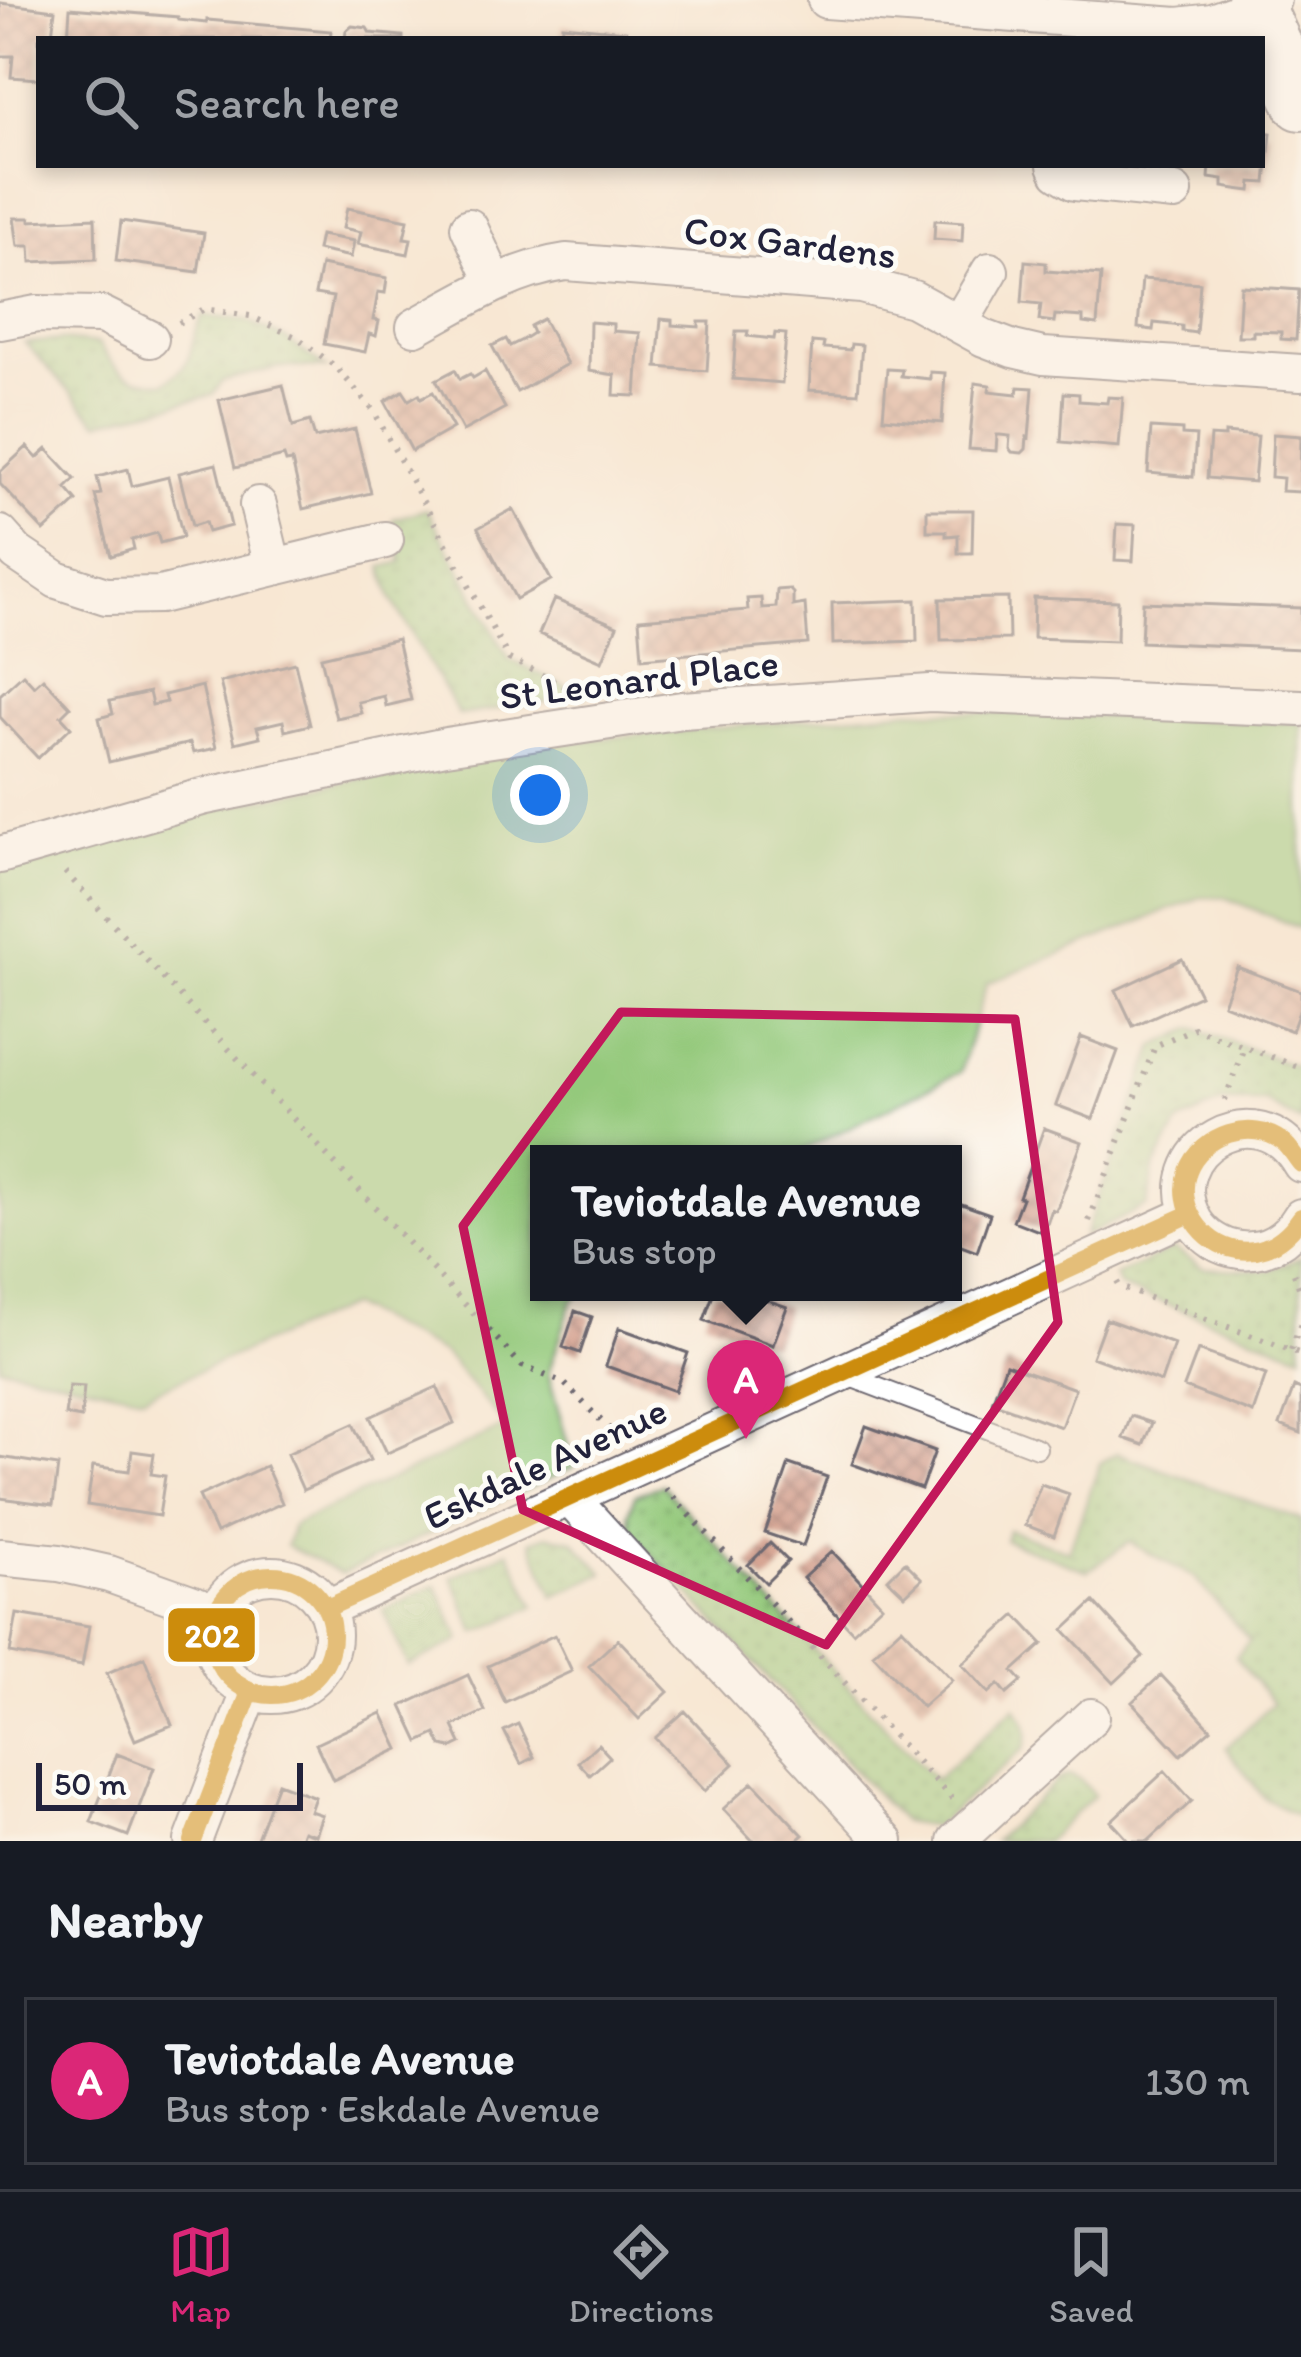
<!DOCTYPE html>
<html lang="en">
<head>
<meta charset="utf-8">
<style>
  body { margin:0; font-family:Itim,sans-serif; background:#242831; color:#f1f3f6 }
  .scale { position:absolute; left:36px; bottom:30px; width:267px; box-sizing:border-box; padding-left:12px; border:6px solid #22223b; border-top:0; font-size:33px; line-height:42px; white-space:nowrap; color:#22223b; -webkit-text-stroke:9px #fdfcf7; paint-order:stroke }
  .you { position:absolute; left:540px; top:795px; width:42px; height:42px; margin:-30px; border:9px solid #fff; border-radius:50%; background:#1a73e8; box-shadow:0 0 0 18px #1a73e833 }
  .badge { display:grid; place-items:center; width:78px; height:78px; border-radius:50%; background:#db2777; color:#fff; font-size:39px; font-weight:700 }
  .pin { position:absolute; translate:-50% -99px; filter:drop-shadow(0 3px 6px #0008) }
  .pin::after { content:''; position:absolute; top:63px; width:42px; height:36px; background:inherit; clip-path:polygon(0 0,100% 0,50% 100%) }
  .popup { position:absolute; left:530px; top:1145px; width:432px; height:156px; box-sizing:border-box; display:grid; place-content:center; border-radius:0px; background:#171b24; filter:drop-shadow(0 3px 9px #0005); font-size:39px; white-space:nowrap; color:#9ea1a6 }
  .popup b { font-size:45px; color:#f1f3f6 }
  .popup::after { content:''; position:absolute; left:50%; top:100%; margin-left:-24px; border:24px solid transparent; border-top-color:#171b24 }
  .list { margin:0; padding:0; list-style:none }
  h2 { display:flex; justify-content:space-between; align-items:center; height:156px; margin:0; padding:0 48px; font-size:51px }
  h2 small { font-size:39px; font-weight:400; color:#9ea1a6 }
  .list li { display:grid; grid-template-columns:78px 1fr auto; gap:36px; align-items:center; box-sizing:border-box; height:168px; margin:0 24px 24px; padding:0 24px; border:3px solid #363941; border-radius:0px }
  .list b { display:block; font-size:45px; white-space:nowrap }
  .list p { margin:0; font-size:39px; white-space:nowrap; color:#9ea1a6 }
  .list em { font-size:39px; font-style:normal; color:#9ea1a6 }
  .icon { flex:none; width:66px; height:66px; fill:none; stroke:currentColor; stroke-width:2; stroke-linecap:round; stroke-linejoin:round }
  .map { position:relative; flex:none; width:1301px; height:1841px; overflow:hidden }
  .search { position:absolute; background:#171b24; box-shadow:0 6px 18px #0003; left:36px; right:36px; top:36px; height:132px; display:flex; align-items:center; gap:30px; box-sizing:border-box; padding:0 42px; border-radius:0px; color:#9ea1a6; font-size:45px }
  .sheet { height:348px; background:#171b24 }
  nav { display:flex; justify-content:space-around; align-items:center; box-sizing:border-box; height:168px; border-top:3px solid #363941; background:#171b24; font-size:33px; color:#9ea1a6 }
  nav a { display:grid; justify-items:center; gap:6px }
  nav .on { color:#db2777 }
  .map>svg:first-child { display:block }
  .grass { fill:url(#grass-dots); stroke:#5b765b; stroke-width:3 }
  .green { fill:#94c97b; stroke:#5b765b; stroke-width:3 }
  .building { fill:url(#building-cross-hatch) }
  .lines { fill:none; stroke-linecap:round; stroke-linejoin:round }
  .lane-casing { stroke:#6d6770; stroke-width:22 }
  .street-casing { stroke:#6d6770; stroke-width:40 }
  .secondary-casing { stroke:#6d6770; stroke-width:58 }
  .path { stroke:#6d6770; stroke-width:6; stroke-dasharray:3 9; stroke-linecap:butt }
  .lane { stroke:#fff; stroke-width:18 }
  .street { stroke:#fff; stroke-width:36 }
  .secondary { stroke:#fff; stroke-width:54 }
  .bus-1-casing { stroke:#fdfcf7; stroke-width:27 }
  .bus-1 { stroke:#cc8c0c; stroke-width:18 }
  .marked { fill:none; stroke:#c2185b; stroke-width:9; stroke-linejoin:round }
  .labels { text-anchor:middle; dominant-baseline:central; stroke-width:10; stroke-linejoin:round; paint-order:stroke }
  .street-label { font-size:39px; fill:#22223b; stroke:#fdfcf7 }
  .line-badge { stroke:#fdfcf7; stroke-width:4.5 }
  .badge-label { font-size:33px; text-anchor:middle; font-weight:bold; fill:#fff }
</style>
</head>
<body>
<div class="map">
<svg width="1301" height="1841" viewBox="0 0 1301 1841">
  <defs>
    <pattern id="grass-dots" width="8" height="8" patternUnits="userSpaceOnUse" patternTransform="scale(3)"><rect width="8" height="8" fill="#94c97b"/><path d="M2 2h.1M6 6h.1" fill="none" stroke="#7fac6b" stroke-width="1.8" stroke-linecap="round"/></pattern>
    <pattern id="building-cross-hatch" width="8" height="8" patternUnits="userSpaceOnUse" patternTransform="scale(3)"><rect width="8" height="8" fill="#d5a391"/><path d="M0 0l8 8M0 8l8-8" fill="none" stroke="#ac8478"/></pattern>
  </defs>
  <rect width="100%" height="100%" fill="#fdfcf7"/>
  <filter id="ink" filterUnits="userSpaceOnUse"><feTurbulence type="fractalNoise" baseFrequency=".00833" numOctaves="2"/><feDisplacementMap in="SourceGraphic" scale="24" xChannelSelector="R" yChannelSelector="G"/><feConvolveMatrix kernelMatrix="1 2 1 2 8 2 1 2 1" color-interpolation-filters="sRGB"/></filter>
  <filter id="wash" filterUnits="userSpaceOnUse"><feTurbulence type="fractalNoise" baseFrequency=".004" numOctaves="4" result="noise"/><feDisplacementMap in="SourceGraphic" scale="48" xChannelSelector="R" yChannelSelector="G"/><feGaussianBlur stdDeviation="2.7" result="paint"/><feColorMatrix in="noise" values="0 0 0 0 0 0 0 0 0 0 0 0 0 0 0 0 0 1.4 0 .05"/><feComposite in="paint" operator="in"/></filter>
  <g filter="url(#wash)">
    <rect width="100%" height="100%" fill="#f8e7d3"/>
    <path class="grass" d="M203,316L246,320L286,339L326,368L280,367L222,381L213,395L98,422L25,343L62,340L98,344C119,376 127,379 164,383C201,359 184,348 203,316Z
      M427,509L509,659L586,696L459,715L391,598L382,567L402,562L393,519Z
      M1194,1028L1301,1068V1122L1265,1102H1224L1179,1123L1155,1166L1147,1206L1084,1236L1155,1046Z
      M1174,1249L1203,1268L1268,1271L1301,1257V1354L1120,1287L1115,1276Z
      M1117,1453L1301,1520V1818L1264,1798L1226,1748L1273,1703L1235,1657L1250,1641L1195,1578L1129,1542L1088,1571L1005,1540L1008,1530L1069,1551L1100,1463Z
      M662,1485L935,1780L1015,1707C1027,1722 1031,1730 1025,1748L934,1827L903,1822L632,1533L629,1513L635,1495Z
      M548,1535L573,1540L604,1573L554,1596L530,1541Z
      M509,1551L535,1606L476,1633L452,1577Z
      M436,1585L461,1640L408,1666L383,1610Z
      M1070,1775L1080,1779L1094,1795L1046,1841H994L1060,1778Z"/>
    <path class="green" d="M910,710L1301,723V929L1224,897H1201L987,983L960,1072L796,1154H539V1292H581L572,1302L548,1373L574,1467L342,1574L286,1546L293,1525L506,1426L444,1354L349,1306L143,1396L0,1366V868L206,810L531,745Z"/>
    <g id="blocks">
      <path class="building" d="M0,3L55,10L52,35H45V39H39V79L11,77L13,56H0Z
        M70,8L178,17V20L207,23V20L331,31L330,39H68Z
        M562,25L626,31V39H561Z
        M352,26L367,28L370,33L403,36V39H345L346,31Z
        M1262,132L1271,133L1266,183L1252,182L1251,191L1236,189L1223,187V180L1209,178L1210,165H1262Z
        M347,208L408,220L404,238L411,239L408,254L358,244L361,232L343,228Z
        M14,218H30V221L95,218L96,259L31,262L30,246H18Z
        M935,220L963,222L962,241L934,239Z
        M121,221L204,233L198,272L116,261Z
        M320,235L354,241L351,257L317,250Z
        M1025,261L1046,263V271L1101,275L1097,325L1083,323V317L1055,315L1054,322L1039,320L1041,304L1022,302Z
        M321,265L387,278L385,293L378,292L373,320L379,321L376,336L369,334L365,352L324,344L333,297L315,294Z
        M1142,279L1200,283L1196,333L1182,331V326L1154,323L1153,330L1138,328Z
        M1241,286L1299,290L1296,340L1281,339V332L1253,331V336H1238Z
        M543,319L567,364L517,392L492,346L506,339L510,346L522,340L533,333L530,326Z
        M661,319L672,320V325L699,327V322H710L707,371L657,367Z
        M590,322L613,324V331L640,333L636,396L614,395L615,375L589,371Z
        M736,331H748L747,336L774,339L775,333L786,334L782,383L733,379Z
        M812,342L824,343L823,348L850,350L851,344L862,345L858,393L809,390Z
        M887,369L902,370L901,376L930,379V372L945,373L942,423L883,418Z
        M455,370L460,379L470,374L473,378L485,371L505,408L463,431L436,380Z
        M975,383L990,385L989,391L1017,394L1018,387L1033,388L1029,438L1027,437L1026,449L1022,453L1012,452L1009,448L1010,436L1000,435H997L996,451L969,449Z
        M283,385L293,426L310,421L315,438L355,429L371,493L303,509L292,461L286,462L284,456L235,468L219,400Z
        M403,391L409,400L419,394L421,398L433,392L453,428L412,451L385,401Z
        M1064,393L1079,394V401L1107,403L1108,397L1123,398L1119,447L1061,442Z
        M1151,428L1182,430V435L1196,436L1193,477L1148,473Z
        M1225,433L1258,436L1254,482L1207,478L1210,436L1225,437Z
        M1273,434L1301,436L1300,492L1282,491L1283,478L1271,477Z
        M27,447L37,458L47,449L75,479L66,488L77,501L44,531L0,484V472Z
        M216,464L231,526L208,532L205,522L192,526L179,473Z
        M128,469L132,486L168,477L183,537L160,543L157,533L132,540L134,549L111,556L95,495L101,494L97,477Z
        M513,509L551,580L516,599L478,528Z
        M927,510H973L972,553H958V535L946,536V531H927Z
        M1117,524L1135,525L1133,561L1115,560Z
        M789,589L793,593V606L805,604L808,644L642,658L639,619L748,610L747,599L761,598L762,608L776,607L777,590Z
        M1008,598L1009,639L941,640L940,599Z
        M1034,598L1118,601L1117,641L1033,638Z
        M554,599L617,626L602,661L539,634Z
        M916,600L917,641L833,644L832,603Z
        M1143,602L1301,608V649L1141,642Z
        M397,639L411,700L386,706L384,696L358,702L361,713L336,718L321,657Z
        M295,663L310,725L285,731L283,721L257,727L260,737L235,743L220,682Z
        M23,674L34,686L43,678L70,707L61,716L71,727L38,758L0,717V695Z
        M202,686L216,748L193,753L190,743L109,762L99,718L113,714L110,701L149,692L152,705L166,702L164,695Z
        M1182,959L1200,995L1133,1026L1116,990Z
        M1237,967L1301,991V1006L1292,1031L1223,1004Z
        M1081,1037L1118,1051L1093,1119L1056,1105Z
        M1044,1128L1082,1142L1056,1211L1052,1209L1044,1233L1013,1221L1022,1198L1019,1197Z
        M953,1201L990,1214L977,1252L953,1243Z
        M714,1292H744L787,1307L773,1345L704,1320Z
        M575,1311L592,1317L580,1353L563,1347Z
        M1106,1319L1174,1344L1161,1382L1092,1357Z
        M619,1328L688,1353L675,1391L606,1366Z
        M1198,1350L1266,1375L1253,1413L1184,1387Z
        M1006,1364L1075,1389L1061,1427L992,1402Z
        M69,1386L84,1387L81,1418L65,1415Z
        M437,1387L454,1423L387,1453L370,1417Z
        M1294,1387L1301,1390V1433L1280,1425Z
        M1131,1416L1152,1423L1143,1445L1123,1438Z
        M353,1424L370,1460L303,1490L287,1454Z
        M866,1426L935,1451L921,1489L852,1464Z
        M132,1451L154,1454L151,1474L165,1476L159,1516L87,1505L93,1466L129,1471Z
        M0,1457L58,1466L53,1505L0,1498Z
        M789,1464L827,1477L803,1546L765,1533Z
        M266,1466L282,1503L216,1533L199,1496Z
        M1041,1484L1069,1494L1054,1536L1025,1525Z
        M770,1543L788,1561L766,1583L748,1565Z
        M832,1551L882,1605L853,1632L803,1578Z
        M905,1562L922,1579L905,1595L888,1579Z
        M1094,1602L1143,1656L1114,1683L1064,1630Z
        M17,1614L89,1626L82,1666L10,1653Z
        M1016,1615L1043,1644L1013,1671L1022,1681L1007,1694L999,1684L989,1693L962,1664Z
        M902,1627L952,1680L922,1707L873,1654Z
        M555,1635L572,1671L505,1702L488,1666Z
        M618,1639L668,1692L639,1719L589,1666Z
        M144,1657L172,1725L135,1740L107,1673Z
        M468,1675L485,1711L453,1726L461,1743L451,1748L442,1746L436,1734L419,1742L402,1706Z
        M1161,1675L1211,1729L1181,1755L1132,1702Z
        M685,1711L734,1764L705,1791L655,1738Z
        M382,1713L399,1749L333,1780L316,1744Z
        M518,1724L534,1757L521,1764L504,1731Z
        M598,1744L610,1757L590,1775L578,1762Z
        M117,1754L154,1768L128,1836L91,1822Z
        M1165,1771L1192,1801L1148,1841H1129L1111,1821Z
        M753,1782L803,1835L796,1841H753L723,1809Z
        M278,1783L315,1797L310,1811L322,1815L315,1835L303,1831L299,1841H256Z"/>
    </g>
  </g>
  <g filter="url(#ink)">
    <use href="#blocks" fill-opacity="0" stroke="#6d6770" stroke-width="3"/>
    <g class="lines">
      <defs>
        <path id="lane" d="M845,1375L1037,1448"/>
        <path id="street" d="M826,0L1178,26L1212,22L1272,0
          M1056,165L1059,172L1075,182L1174,192
          M469,227L495,283
          M0,321L37,314L102,315L150,339
          M959,324L990,271
          M415,327C464,300 510,270 566,262L861,285L913,299L984,338L1013,349L1043,356L1301,373
          M258,505L273,567
          M0,534L17,553L57,580L106,596L160,595L385,540
          M0,855L202,797L446,746L682,710L930,693L1301,708
          M1301,1164C1259,1089 1154,1151 1194,1221C1204,1237 1221,1248 1240,1250C1266,1253 1288,1239 1301,1217
          M570,1498L885,1841
          M0,1557L59,1563L109,1574L216,1612
          M212 1635a60 60 0 1 1 120 0a60 60 0 1 1-120 0Z
          M327,1608L1190,1214
          M193,1841L250,1692
          M956,1841L1091,1717"/>
        <path id="secondary" d="M1254,0L1301,103"/>
      </defs>
      <use href="#lane" class="lane-casing"/>
      <use href="#street" class="street-casing"/>
      <use href="#secondary" class="secondary-casing"/>
      <path class="path" d="M179,323L204,309L250,316L298,338L337,368L373,410L509,659L573,690
        M65,872L522,1366L564,1383L619,1439
        M1225,1100L1244,1047
        M1089,1221L1155,1046L1194,1028L1301,1068
        M1294,1273L1301,1293
        M1117,1282L1120,1287L1301,1354
        M1291,1350L1301,1323
        M665,1488L953,1800"/>
      <use href="#lane" class="lane"/>
      <use href="#street" class="street"/>
      <use href="#secondary" class="secondary"/>
      <defs>
        <path id="bus-1" d="M1301,1164C1295,1157 1290,1147 1283,1142C1252,1118 1201,1135 1188,1171C1176,1206 1202,1244 1237,1250C1265,1254 1286,1239 1301,1217
          M212 1635a60 60 0 1 1 120 0a60 60 0 1 1-120 0Z
          M327,1608L1190,1214
          M193,1841L250,1692"/>
      </defs>
      <use href="#bus-1" class="bus-1-casing"/>
      <use href="#bus-1" class="bus-1"/>
    </g>
  </g>
  <path d="M0 0H1301V1841H0ZM621,1012L1015,1019L1058,1322L826,1645L523,1510L463,1226Z" fill="#f8e7d3" fill-opacity=".55" fill-rule="evenodd"/>
  <path class="marked" d="M621,1012L1015,1019L1058,1322L826,1645L523,1510L463,1226Z"/>
  <g class="labels">
    <g class="street-label">
      <text transform="translate(790 242) rotate(7)">Cox Gardens</text>
      <text transform="translate(639 679) rotate(-7)">St Leonard Place</text>
      <text transform="translate(545 1463) rotate(-25)">Eskdale Avenue</text>
    </g>
  </g>
  <rect class="line-badge" x="166" y="1606" width="91" height="58" rx="12" fill="#cc8c0c"/>
  <g class="badge-label">
    <text x="212" y="1647">202</text>
  </g>
</svg>
<div class="scale">50 m</div>
<div class="you"></div>
<div class="pin badge" style="left:746px;top:1439px">A</div>
<div class="popup"><b>Teviotdale Avenue</b>Bus stop</div>
<div class="search"><svg class="icon" aria-label="search" viewBox="0 0 24 24"><circle cx="10" cy="10" r="6"/><path d="M15 15l6 6"/></svg>Search here</div>
</div>
<section class="sheet">
<h2>Nearby<small></small></h2>
<ul class="list">
<li><span class="badge">A</span><div><b>Teviotdale Avenue</b><p>Bus stop · Eskdale Avenue</p></div><em>130 m</em></li>
</ul>
</section>
<nav>
<a class="on"><svg class="icon" aria-label="map" viewBox="0 0 24 24"><path d="M3 6l6-2 6 2 6-2v14l-6 2-6-2-6 2zM9 4v14M15 6v14"/></svg>Map</a>
<a><svg class="icon" aria-label="directions" viewBox="0 0 24 24"><path d="M12 3l9 9-9 9-9-9zM9 14v-3h6M13 9l2 2-2 2"/></svg>Directions</a>
<a><svg class="icon" aria-label="saved" viewBox="0 0 24 24"><path d="M7 4h10v16l-5-4-5 4z"/></svg>Saved</a>
</nav>
</body>
</html>
